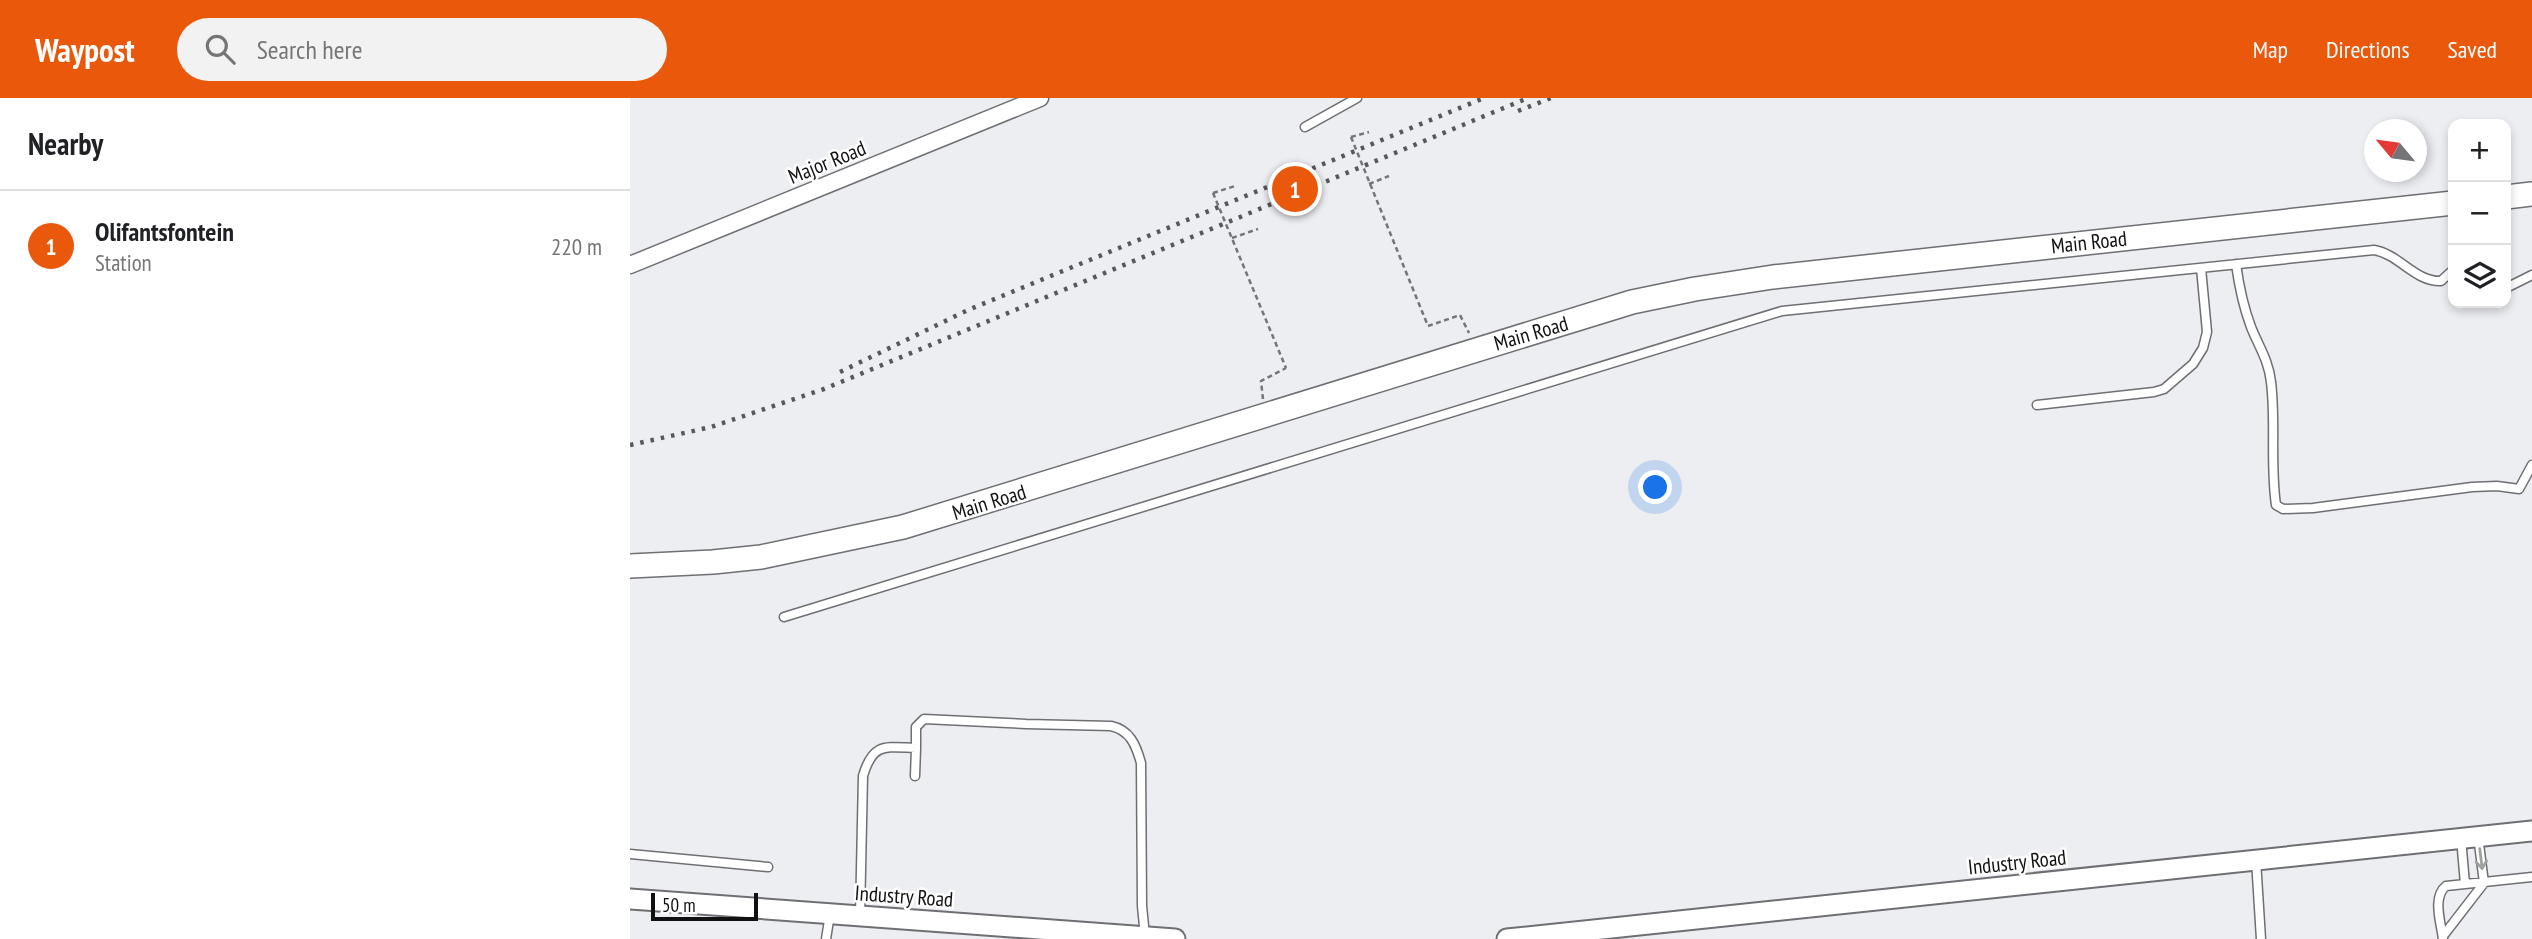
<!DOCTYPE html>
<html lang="en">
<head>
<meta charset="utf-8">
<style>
  body { margin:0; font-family:"PT Sans Narrow",sans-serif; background:#f2f2f2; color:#202124 }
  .controls { position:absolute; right:21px; top:21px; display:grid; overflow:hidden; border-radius:14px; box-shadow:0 4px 10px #0003 }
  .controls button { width:63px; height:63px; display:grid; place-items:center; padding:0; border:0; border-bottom:2px solid #e0e0e0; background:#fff; color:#202124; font:35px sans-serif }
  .compass { position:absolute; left:1734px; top:21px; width:63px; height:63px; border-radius:50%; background:#fff; box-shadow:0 4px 10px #0003; rotate:299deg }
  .scale { position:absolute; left:21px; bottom:18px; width:107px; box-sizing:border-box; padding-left:7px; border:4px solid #111112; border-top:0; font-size:19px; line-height:24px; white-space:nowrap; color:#111112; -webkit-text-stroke:5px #fff; paint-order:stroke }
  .you { position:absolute; left:1026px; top:390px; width:24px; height:24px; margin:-18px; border:5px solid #fff; border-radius:50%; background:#1a73e8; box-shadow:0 0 0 10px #1a73e833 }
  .badge { display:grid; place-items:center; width:46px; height:46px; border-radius:50%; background:#ea580c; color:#fff; font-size:23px; font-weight:700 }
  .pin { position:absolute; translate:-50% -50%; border:4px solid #fff; box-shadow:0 2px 7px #0006 }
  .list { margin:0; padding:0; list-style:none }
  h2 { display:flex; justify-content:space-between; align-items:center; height:91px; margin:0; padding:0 28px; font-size:30px }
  h2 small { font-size:23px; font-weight:400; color:#757577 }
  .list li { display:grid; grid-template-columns:46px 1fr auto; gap:21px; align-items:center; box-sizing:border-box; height:112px; padding:0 28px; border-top:2px solid #e0e0e0 }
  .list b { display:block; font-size:26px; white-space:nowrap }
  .list p { margin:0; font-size:23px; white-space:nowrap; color:#757577 }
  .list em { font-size:23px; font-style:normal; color:#757577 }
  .icon { flex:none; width:38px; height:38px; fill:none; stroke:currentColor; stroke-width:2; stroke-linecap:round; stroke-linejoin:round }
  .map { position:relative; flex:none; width:1902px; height:841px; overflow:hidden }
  header { display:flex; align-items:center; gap:42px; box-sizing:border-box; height:98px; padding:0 35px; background:#ea580c; color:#fff }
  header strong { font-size:33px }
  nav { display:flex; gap:38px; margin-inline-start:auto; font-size:24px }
  .search { width:490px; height:63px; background:#f2f2f2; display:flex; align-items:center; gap:18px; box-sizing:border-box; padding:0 24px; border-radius:38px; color:#757577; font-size:26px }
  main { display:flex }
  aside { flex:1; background:#fff }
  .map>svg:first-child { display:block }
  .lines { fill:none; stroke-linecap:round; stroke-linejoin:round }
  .service-casing { stroke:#6e6f73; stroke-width:11 }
  .minor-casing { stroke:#6e6f73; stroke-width:19 }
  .tertiary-casing { stroke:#6e6f73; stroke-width:23 }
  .secondary-casing { stroke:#6e6f73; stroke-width:26 }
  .path { stroke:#757577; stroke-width:2.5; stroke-dasharray:5 3.5; stroke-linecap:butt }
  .service { stroke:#fff; stroke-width:8 }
  .minor { stroke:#fff; stroke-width:16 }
  .tertiary { stroke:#fff; stroke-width:19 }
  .secondary { stroke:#fff; stroke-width:23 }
  .rail { stroke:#57585a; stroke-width:4.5; stroke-dasharray:3.5 7; stroke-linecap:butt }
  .path-bridge { stroke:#757577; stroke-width:2.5; stroke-dasharray:5 3.5; stroke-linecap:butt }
  .oneway { stroke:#a0a0a0 }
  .labels { text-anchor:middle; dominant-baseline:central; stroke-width:5; stroke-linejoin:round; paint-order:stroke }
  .street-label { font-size:21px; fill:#111112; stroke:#fff }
</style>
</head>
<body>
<header>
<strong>Waypost</strong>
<div class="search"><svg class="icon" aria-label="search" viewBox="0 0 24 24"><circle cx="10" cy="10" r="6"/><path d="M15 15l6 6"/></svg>Search here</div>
<nav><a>Map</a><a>Directions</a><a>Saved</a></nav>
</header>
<main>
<aside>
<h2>Nearby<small></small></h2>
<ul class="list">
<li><span class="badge">1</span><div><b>Olifantsfontein</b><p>Station</p></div><em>220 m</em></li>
</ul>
</aside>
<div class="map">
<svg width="1902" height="841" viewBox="0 0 1902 841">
  <rect width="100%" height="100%" fill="#edeef2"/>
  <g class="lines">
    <defs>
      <path id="service" d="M675,29L727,0
        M1606,166C1609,188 1613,208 1621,229C1628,247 1639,263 1641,284C1646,325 1640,366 1646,407L1653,411L1683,410L1842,389L1867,388L1889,391L1902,367
        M1876,190L1902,177
        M1407,307L1524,294L1534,291L1563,266L1573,250L1577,234L1571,170
        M154,519L1152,213L1744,152C1769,156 1785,184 1811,183L1823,172
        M286,650V629L294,621L396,626L481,628C500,632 506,647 511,665L512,808L515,838
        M1831,740L1835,786
        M0,756L138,769
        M1626,762L1631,841
        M230,818L233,678C243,644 255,649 286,650L285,678
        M1813,838L1854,785L1848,738
        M196,841L200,816
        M1813,841C1811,825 1802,799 1816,788L1902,779"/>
      <path id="minor" d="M0,167L410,0"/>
      <path id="tertiary" d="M0,801L545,841
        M877,841L1902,733"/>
      <path id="secondary" d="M1876,99L1902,96
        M0,468L83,464L131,459L273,429L1002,204L1065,191L1143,179L1823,105"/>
    </defs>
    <use href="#service" class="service-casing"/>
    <use href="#minor" class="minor-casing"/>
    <use href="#tertiary" class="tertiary-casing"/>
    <use href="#secondary" class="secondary-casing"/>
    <path class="path" d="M721,39L739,34
      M739,86L759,78
      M583,95L605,88
      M602,140L628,131
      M798,228L830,217L839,235
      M633,301L631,283L656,270"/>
    <use href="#service" class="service"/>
    <use href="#minor" class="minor"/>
    <use href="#tertiary" class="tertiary"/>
    <use href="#secondary" class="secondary"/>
    <path class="rail" d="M888,13L921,0
      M210,274L338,212L854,0
      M0,347L81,329L194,291L898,0"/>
    <path class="path-bridge" d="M721,39L798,228
      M583,95L656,270"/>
  </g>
  <defs><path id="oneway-shaft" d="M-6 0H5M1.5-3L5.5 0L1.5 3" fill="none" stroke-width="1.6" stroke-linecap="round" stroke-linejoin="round" transform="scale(1.75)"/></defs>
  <use class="oneway" href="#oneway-shaft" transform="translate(1851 761) rotate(83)"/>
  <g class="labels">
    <g class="street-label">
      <text transform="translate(197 64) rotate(-22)">Major Road</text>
      <text transform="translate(1459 144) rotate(-6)">Main Road</text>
      <text transform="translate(901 235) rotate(-16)">Main Road</text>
      <text transform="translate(359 404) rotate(-17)">Main Road</text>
      <text transform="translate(1387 764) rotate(-6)">Industry Road</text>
      <text transform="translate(274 798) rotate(4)">Industry Road</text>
    </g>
  </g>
</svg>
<div class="controls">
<button>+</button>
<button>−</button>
<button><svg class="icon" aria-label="layers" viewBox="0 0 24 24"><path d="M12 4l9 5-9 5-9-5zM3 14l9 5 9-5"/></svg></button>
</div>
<svg class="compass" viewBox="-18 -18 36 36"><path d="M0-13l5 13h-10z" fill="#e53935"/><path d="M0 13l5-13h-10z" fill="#757577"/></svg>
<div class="scale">50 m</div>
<div class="you"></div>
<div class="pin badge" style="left:665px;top:91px">1</div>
</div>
</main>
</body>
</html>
